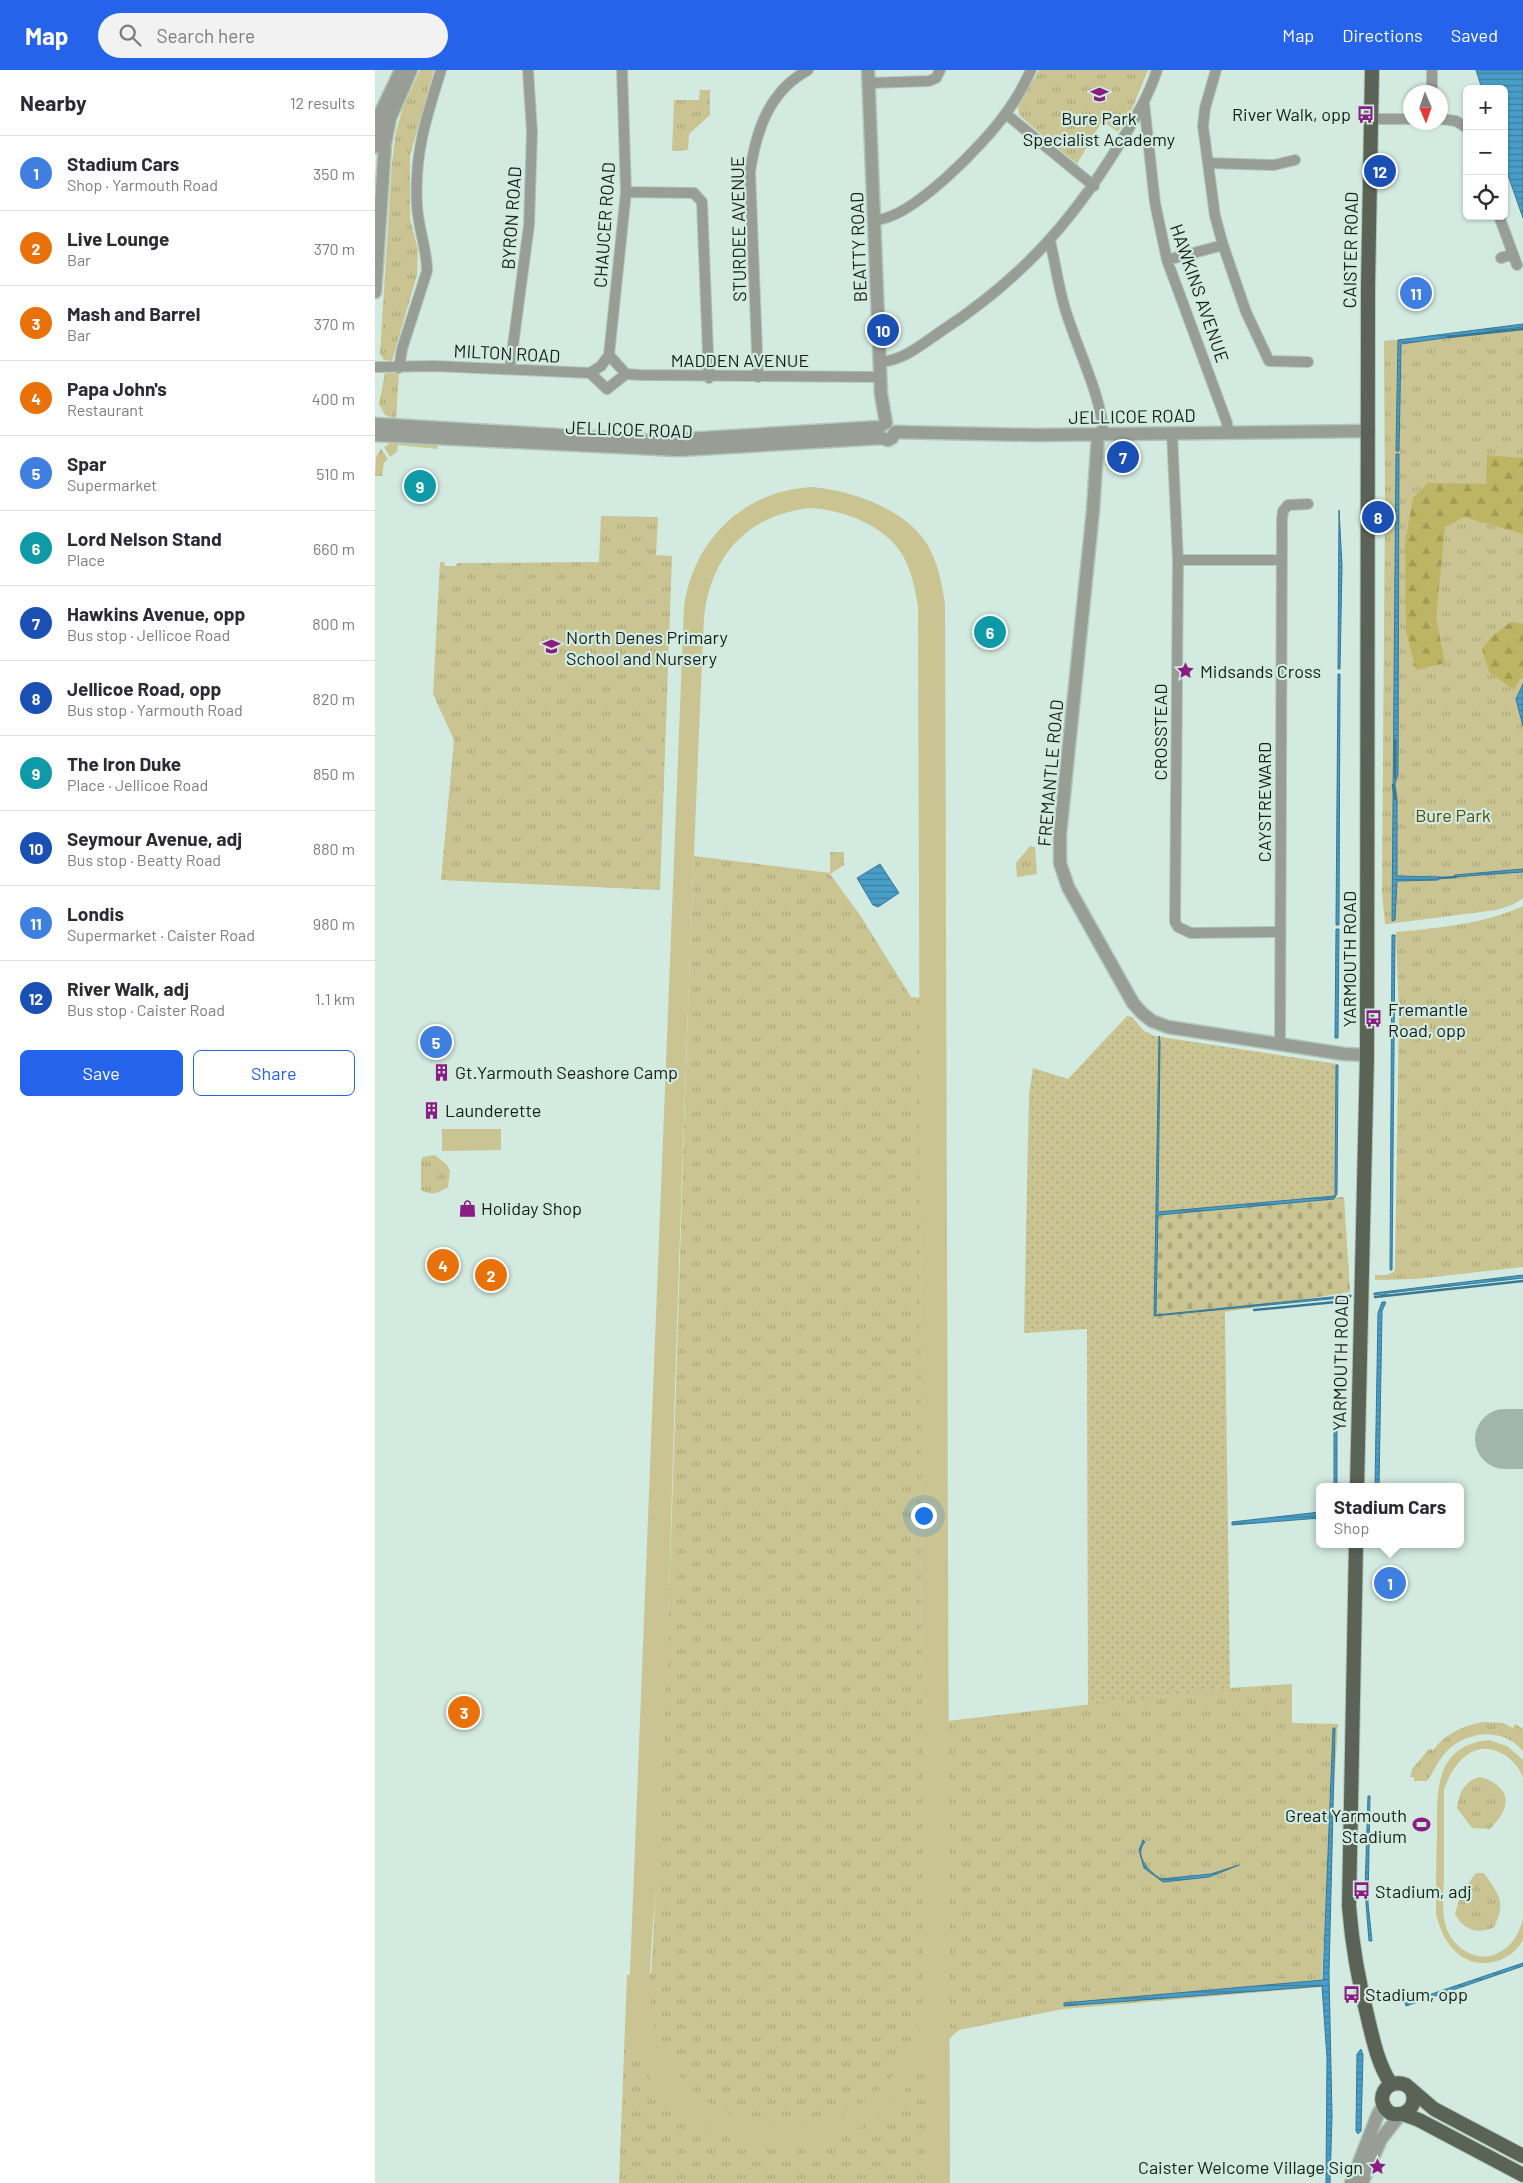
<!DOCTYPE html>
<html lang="en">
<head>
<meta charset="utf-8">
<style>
  body { margin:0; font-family:Barlow,sans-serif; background:#f2f2f3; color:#2b2b33 }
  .controls { position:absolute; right:15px; top:15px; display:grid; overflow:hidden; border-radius:8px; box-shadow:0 1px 4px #0004 }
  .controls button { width:45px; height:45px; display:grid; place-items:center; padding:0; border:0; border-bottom:1px solid #e1e1e2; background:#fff; color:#2b2b33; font:25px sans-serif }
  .compass { position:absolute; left:1028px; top:15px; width:45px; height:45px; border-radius:50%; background:#fff; box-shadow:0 1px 4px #0004; rotate:178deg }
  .you { position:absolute; left:548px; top:1445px; width:18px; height:18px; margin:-12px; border:4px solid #fff; border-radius:50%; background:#1a73e8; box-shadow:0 0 0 8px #1a73e833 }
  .badge { display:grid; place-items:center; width:32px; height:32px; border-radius:50%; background:#2563eb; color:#fff; font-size:16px; font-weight:700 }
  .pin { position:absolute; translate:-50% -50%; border:2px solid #fff; box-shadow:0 1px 5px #0006 }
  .popup { position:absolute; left:941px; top:1413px; width:148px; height:65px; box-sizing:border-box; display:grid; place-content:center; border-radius:8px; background:#fff; filter:drop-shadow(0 1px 4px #0005); font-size:16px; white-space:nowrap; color:#7c7c81 }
  .popup b { font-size:19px; color:#2b2b33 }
  .popup::after { content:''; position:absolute; left:50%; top:100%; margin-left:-10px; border:10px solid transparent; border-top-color:#fff }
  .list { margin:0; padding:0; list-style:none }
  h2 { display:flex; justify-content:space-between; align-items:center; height:65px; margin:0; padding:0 20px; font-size:21px }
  h2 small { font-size:16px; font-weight:400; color:#7c7c81 }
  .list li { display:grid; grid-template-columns:32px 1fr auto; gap:15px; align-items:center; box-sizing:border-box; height:75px; padding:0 20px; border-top:1px solid #e1e1e2 }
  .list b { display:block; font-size:19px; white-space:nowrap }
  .list p { margin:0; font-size:16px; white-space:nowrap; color:#7c7c81 }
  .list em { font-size:16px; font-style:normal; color:#7c7c81 }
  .actions { display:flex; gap:10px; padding:15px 20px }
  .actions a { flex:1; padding:11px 0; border:1px solid #2563eb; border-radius:8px; text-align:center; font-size:18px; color:#2563eb }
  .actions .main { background:#2563eb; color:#fff }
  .icon { flex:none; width:28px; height:28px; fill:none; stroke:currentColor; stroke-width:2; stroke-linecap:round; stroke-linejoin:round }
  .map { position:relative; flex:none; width:1148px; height:2113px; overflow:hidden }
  header { display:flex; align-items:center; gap:30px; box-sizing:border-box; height:70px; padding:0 25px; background:#2563eb; color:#fff }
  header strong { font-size:24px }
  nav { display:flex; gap:28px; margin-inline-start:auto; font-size:18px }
  .search { width:350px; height:45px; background:#f2f2f3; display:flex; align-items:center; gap:12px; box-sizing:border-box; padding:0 18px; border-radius:28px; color:#7c7c81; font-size:19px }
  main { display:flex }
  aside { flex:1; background:#fff }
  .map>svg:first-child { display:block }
  .grass { fill:url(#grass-tufts) }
  .forest { fill:url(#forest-firs) }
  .cemetery { fill:url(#cemetery-stones) }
  .garden { fill:url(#garden-dots) }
  .pitch { fill:#c9c491; fill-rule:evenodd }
  .water { fill:url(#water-rules); stroke:#397894 }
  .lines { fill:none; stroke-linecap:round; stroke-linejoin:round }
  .stream { stroke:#397894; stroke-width:2.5 }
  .runway { stroke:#a1b5ac; stroke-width:60 }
  .minor-casing { stroke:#b0c5bc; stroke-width:12 }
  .tertiary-casing { stroke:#b0c5bc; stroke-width:15 }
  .primary-casing { stroke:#b0c5bc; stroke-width:16 }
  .minor { stroke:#989d95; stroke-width:10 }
  .tertiary { stroke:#989d95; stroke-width:12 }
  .primary { stroke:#5a6355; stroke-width:14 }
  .labels { text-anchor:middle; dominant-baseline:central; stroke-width:4.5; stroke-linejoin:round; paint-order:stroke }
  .poi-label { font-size:18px; fill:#151e1a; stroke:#d2eae0; text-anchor:start }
  .street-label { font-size:18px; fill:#151e1a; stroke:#d2eae0 }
  .park-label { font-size:18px; fill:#534d0d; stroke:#d2eae0 }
</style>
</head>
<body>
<header>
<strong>Map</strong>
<div class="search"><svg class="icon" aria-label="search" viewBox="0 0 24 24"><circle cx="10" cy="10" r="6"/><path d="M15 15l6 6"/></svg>Search here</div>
<nav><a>Map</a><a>Directions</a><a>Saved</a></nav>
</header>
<main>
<aside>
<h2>Nearby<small>12 results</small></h2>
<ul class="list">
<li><span class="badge" style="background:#3f7fe0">1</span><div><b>Stadium Cars</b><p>Shop · Yarmouth Road</p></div><em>350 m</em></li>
<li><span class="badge" style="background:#e8710a">2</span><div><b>Live Lounge</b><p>Bar</p></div><em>370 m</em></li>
<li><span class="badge" style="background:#e8710a">3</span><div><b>Mash and Barrel</b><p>Bar</p></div><em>370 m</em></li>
<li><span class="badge" style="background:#e8710a">4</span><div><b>Papa John's</b><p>Restaurant</p></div><em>400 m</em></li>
<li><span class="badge" style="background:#3f7fe0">5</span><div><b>Spar</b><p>Supermarket</p></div><em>510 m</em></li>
<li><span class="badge" style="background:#0f9aa8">6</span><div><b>Lord Nelson Stand</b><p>Place</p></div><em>660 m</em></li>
<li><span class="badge" style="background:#1a4fb4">7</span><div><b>Hawkins Avenue, opp</b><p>Bus stop · Jellicoe Road</p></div><em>800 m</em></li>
<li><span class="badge" style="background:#1a4fb4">8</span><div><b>Jellicoe Road, opp</b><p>Bus stop · Yarmouth Road</p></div><em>820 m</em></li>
<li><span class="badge" style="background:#0f9aa8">9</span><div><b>The Iron Duke</b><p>Place · Jellicoe Road</p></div><em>850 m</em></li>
<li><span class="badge" style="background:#1a4fb4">10</span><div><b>Seymour Avenue, adj</b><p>Bus stop · Beatty Road</p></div><em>880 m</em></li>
<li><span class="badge" style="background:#3f7fe0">11</span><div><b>Londis</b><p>Supermarket · Caister Road</p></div><em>980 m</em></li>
<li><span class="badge" style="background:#1a4fb4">12</span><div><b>River Walk, adj</b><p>Bus stop · Caister Road</p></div><em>1.1 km</em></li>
</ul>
<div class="actions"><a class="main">Save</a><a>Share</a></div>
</aside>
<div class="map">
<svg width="1148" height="2113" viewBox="0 0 1148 2113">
  <defs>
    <pattern id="grass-tufts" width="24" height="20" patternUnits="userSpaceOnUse" patternTransform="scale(1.25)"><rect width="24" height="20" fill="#c9c491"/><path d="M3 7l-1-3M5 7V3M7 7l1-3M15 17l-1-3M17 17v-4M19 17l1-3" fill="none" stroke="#aca87c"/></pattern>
    <pattern id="forest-firs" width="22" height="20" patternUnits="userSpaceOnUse" patternTransform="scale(1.25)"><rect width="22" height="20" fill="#beb564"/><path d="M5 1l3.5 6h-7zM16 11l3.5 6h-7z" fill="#a29b56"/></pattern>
    <pattern id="cemetery-stones" width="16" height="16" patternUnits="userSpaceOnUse" patternTransform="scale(1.25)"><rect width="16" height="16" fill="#c9c491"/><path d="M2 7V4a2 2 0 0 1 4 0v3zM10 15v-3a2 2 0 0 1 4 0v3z" fill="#aca87c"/></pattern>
    <pattern id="garden-dots" width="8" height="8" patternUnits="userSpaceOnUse" patternTransform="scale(1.25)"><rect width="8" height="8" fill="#c9c491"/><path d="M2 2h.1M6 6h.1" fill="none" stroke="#aca87c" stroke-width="1.8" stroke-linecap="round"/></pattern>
    <pattern id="water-rules" width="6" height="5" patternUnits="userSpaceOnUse" patternTransform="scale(1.25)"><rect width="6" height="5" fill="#499ec9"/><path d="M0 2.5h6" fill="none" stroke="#3c80a2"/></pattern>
  </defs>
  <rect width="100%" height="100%" fill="#d2eae0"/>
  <path class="grass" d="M45,0H59L35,86V149L43,180L42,205L17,291L9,290L5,284L17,92L21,62L28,37Z
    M664,0H773L757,39L743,62L727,51L702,94L678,74L680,71L677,69L675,72L644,45L643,36Z
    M325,20H335V45L314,64L313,80L297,81L299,30H324Z
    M1148,257V828L1137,835L1121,840L1013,854H1010L1007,823L1010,434L1009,271Z
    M10,303H24L21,349L10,345L4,334Z
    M17,372H22L63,375L62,379L23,375L22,382L15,387L9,377Z
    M6,379L13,389L9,393L7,406H0L1,387Z
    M226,446L283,447L281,485L297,486L285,820L66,810L79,670L58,624L65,492H69L70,496H81L82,493L224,492Z
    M655,776L660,777L662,804L642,807L641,793Z
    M455,782H469V795L455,804L485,845L536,927L545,928L547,1654L855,1618L917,1614V1653L963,1654L946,1917L688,1939L584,1960L551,1990V2113H244L252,1905L276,1904C299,1532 303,1159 319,786L455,803Z
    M1148,836V1197L1041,1209L1000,1210V1205H1011L1019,1202L1020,1197L1024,946L1021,862C1063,858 1110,854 1148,836Z
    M60,1085L72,1095L75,1101L73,1117C63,1123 57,1126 46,1120V1091L48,1087Z
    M1107,1652L1128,1653L1138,1658L1140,1654L1148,1659V1681C1129,1658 1095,1660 1074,1679C1065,1687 1059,1701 1052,1711H1039V1707H1035L1037,1699L1054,1679L1058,1680C1072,1663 1086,1657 1107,1652Z
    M1105,1707C1118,1710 1134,1720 1130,1736C1128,1745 1120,1753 1115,1759L1097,1758L1082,1738C1084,1723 1089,1711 1105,1707Z
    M1101,1803H1109C1123,1824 1132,1831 1119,1857C1104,1865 1088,1860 1080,1844L1086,1823Z"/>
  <path class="forest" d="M1112,385L1148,388V464L1089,447L1070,457L1061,548L1070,593L1041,600L1031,561L1030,474L1038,428L1053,413L1111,414Z
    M1136,552L1148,554V604L1139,620L1114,602L1107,579L1117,566Z"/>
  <path class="cemetery" d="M969,1127L975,1222L850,1242L778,1250L783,1144Z"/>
  <path class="garden" d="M752,946L757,947L769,961L780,966L962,994L960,1128L783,1144L778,1250L850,1242L855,1618L713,1635L712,1259L649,1263L654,1025L658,998L693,1009Z"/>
  <path class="pitch" d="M438,417C478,421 530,439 552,474C563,492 567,514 570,534L575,2113H551L550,1991C533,2015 525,2033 498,2050C429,2094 351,2083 293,2028C278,2013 259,1989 255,1967C253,1955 254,1942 254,1929L309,537C318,470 369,420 438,417ZM435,438C469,440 510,455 528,486C537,502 540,519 543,537L548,1935C545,1950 541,1964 535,1978C493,2066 374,2082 309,2011C294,1994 280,1971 277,1948C271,1898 280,1845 283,1795C288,1717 290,1640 293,1562C302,1223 314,885 329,547C336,485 373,445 435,438Z
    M67,1059H126V1080L67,1081Z
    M1114,1670L1132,1676L1148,1690V1708C1145,1698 1137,1689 1128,1684C1099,1667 1077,1694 1069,1720C1069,1748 1069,1776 1069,1804C1069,1821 1066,1840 1071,1857C1077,1876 1099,1892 1119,1885C1135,1879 1145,1864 1148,1848V1870C1143,1880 1132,1888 1122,1891C1088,1901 1067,1873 1061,1843C1061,1818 1061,1792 1062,1766C1062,1723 1058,1676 1114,1670Z"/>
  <path class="water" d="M1101,0H1148V148L1129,94V19H1107Z
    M1148,254V257L1026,274L1024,381H1021L1023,270Z
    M1021,384H1024L1023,704L1020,714L1022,729V806L1065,807L1063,810L1022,811L1020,850L1017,851Z
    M964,440L967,495L965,599H963Z
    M963,604H965L964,855H961Z
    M1148,614V656L1141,629Z
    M505,794L524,823L503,837L498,835L482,808Z
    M1148,799V802L1078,807L1080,805Z
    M961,859H964L963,968H960Z
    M1017,865H1020L1017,1200H1015Z
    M784,966L785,972L783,1142L960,1126L961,995H963L962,1124L959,1129L783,1145L781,1245L976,1225V1227L779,1246Z
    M1148,1205V1208L1013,1223L1006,1227L1005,1224L999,1225V1223Z
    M1007,1232H1011L1007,1241L1004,1416H1000L1003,1243Z
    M959,1348L962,1349V1417H959Z
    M945,1442V1448L857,1455V1452Z
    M958,1658H960L954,1903L957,2046L955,2113H951L952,1988L947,1916L689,1936V1933L948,1910Z
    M993,1726H995L993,1833L997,1871H994L990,1820Z
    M768,1770L770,1772C758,1785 774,1802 786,1809L836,1804L864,1795L834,1807L788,1812L769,1798L764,1780Z
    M1148,1893V1896L1031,1936L1030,1933Z
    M986,1979L988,1985L986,2061L983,2064L981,2061L982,1984Z"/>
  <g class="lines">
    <path class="stream" d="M1073,267L1148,259
      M1020,707V670
      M1018,715L1020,729
      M1064,808L1081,807
      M1000,1227L1148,1211
      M879,1240L971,1231"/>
    <path class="runway" d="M1130,1369H1148"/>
    <defs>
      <path id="minor" d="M841,0L830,38L828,56L840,146L848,175L871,242L894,291L933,292
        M1057,0V22
        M494,13L554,11L561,8L565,0
        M769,33L780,133L792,190L852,353L853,362
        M631,44L719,116
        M996,49H1036
        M1066,49L1081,51L1092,58
        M833,93L899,95L920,90
        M251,122L319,123L327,132L334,308
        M1124,146L1142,195
        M500,150C537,149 610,73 631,43C641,30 649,15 656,0
        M675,171C680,192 683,214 689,235C699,272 728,328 728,364
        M1126,188L1137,184
        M792,190L848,175
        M234,285L251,304L265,305L505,307
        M504,292C528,291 546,275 565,262C642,212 694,156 742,78C758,52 773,28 782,0
        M0,297L59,296L215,303L232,319L251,304
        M24,298L27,279L52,201C52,178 43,158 42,136C39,84 51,48 66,0
        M135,298L154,155L157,62L153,0
        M215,303L226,296L234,285L251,122L247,0
        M383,307L375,102C381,61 394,21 433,0
        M797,363L803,490L800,852L803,857L816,863L905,862
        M803,490H907
        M905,975L907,449L908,441L913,435L933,434"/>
      <path id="tertiary" d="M493,0L506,324L511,353
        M0,77L5,44L26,0
        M0,222L10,74L15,48L36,0
        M0,354L280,371L505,357
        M520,362L660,365L994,361
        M723,364L718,440L685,764V793L693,817L758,933L767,943L777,951L793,957L969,984L992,985
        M0,365L304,380L507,368L513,370L517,368L520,362
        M976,2113L1003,2044L1008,2036
        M987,2113L1006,2069L1025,2045"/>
      <path id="primary" d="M982,1417L992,985L993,217L997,0
        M981,1474L974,1836C977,1876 984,1914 994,1953C999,1974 1004,1996 1016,2014
        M1037,2021C1043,2037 1030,2048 1015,2043C998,2030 1011,2007 1031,2015L1059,2039L1148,2086
        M1028,2044L1044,2050L1148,2105"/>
    </defs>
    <use href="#minor" class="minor-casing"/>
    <use href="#tertiary" class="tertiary-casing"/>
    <use href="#primary" class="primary-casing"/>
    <use href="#minor" class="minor"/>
    <use href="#tertiary" class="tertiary"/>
    <use href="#primary" class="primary"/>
  </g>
  <defs>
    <symbol id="school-bare" viewBox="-9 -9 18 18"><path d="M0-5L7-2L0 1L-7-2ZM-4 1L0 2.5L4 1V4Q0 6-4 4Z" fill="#891d82" stroke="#d2eae0" stroke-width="2.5" paint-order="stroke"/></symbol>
    <symbol id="bus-bare" viewBox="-9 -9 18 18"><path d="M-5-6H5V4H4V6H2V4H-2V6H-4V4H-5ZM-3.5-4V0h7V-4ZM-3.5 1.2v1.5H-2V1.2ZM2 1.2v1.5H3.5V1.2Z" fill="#891d82" stroke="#d2eae0" stroke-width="2.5" paint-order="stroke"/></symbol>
    <symbol id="sight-bare" viewBox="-9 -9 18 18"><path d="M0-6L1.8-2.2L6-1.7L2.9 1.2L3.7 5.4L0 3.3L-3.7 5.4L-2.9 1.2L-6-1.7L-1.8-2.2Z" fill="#891d82" stroke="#d2eae0" stroke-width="2.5" paint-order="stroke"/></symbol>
    <symbol id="building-bare" viewBox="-9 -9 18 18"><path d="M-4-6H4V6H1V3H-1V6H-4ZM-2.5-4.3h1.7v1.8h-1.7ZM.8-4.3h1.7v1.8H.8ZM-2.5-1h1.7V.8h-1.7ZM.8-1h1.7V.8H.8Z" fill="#891d82" stroke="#d2eae0" stroke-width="2.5" paint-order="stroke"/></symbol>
    <symbol id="shop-bare" viewBox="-9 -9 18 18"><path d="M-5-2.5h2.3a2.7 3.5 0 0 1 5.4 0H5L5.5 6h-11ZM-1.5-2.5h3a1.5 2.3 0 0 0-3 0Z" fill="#891d82" stroke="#d2eae0" stroke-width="2.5" paint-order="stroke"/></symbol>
    <symbol id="stadium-bare" viewBox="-9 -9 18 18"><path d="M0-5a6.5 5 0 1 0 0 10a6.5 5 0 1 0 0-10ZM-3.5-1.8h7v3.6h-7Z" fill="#891d82" stroke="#d2eae0" stroke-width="2.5" paint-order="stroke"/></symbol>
  </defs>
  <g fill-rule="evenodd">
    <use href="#school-bare" x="712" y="12" width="25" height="25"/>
    <use href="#bus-bare" x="978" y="32" width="25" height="25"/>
    <use href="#school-bare" x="164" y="564" width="25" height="25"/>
    <use href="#sight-bare" x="798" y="588" width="25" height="25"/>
    <use href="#bus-bare" x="986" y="936" width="25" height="25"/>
    <use href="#building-bare" x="54" y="990" width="25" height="25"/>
    <use href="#building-bare" x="44" y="1028" width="25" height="25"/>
    <use href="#shop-bare" x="80" y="1126" width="25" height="25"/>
    <use href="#stadium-bare" x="1034" y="1742" width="25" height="25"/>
    <use href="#bus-bare" x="974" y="1808" width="25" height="25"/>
    <use href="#bus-bare" x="964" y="1912" width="25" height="25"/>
    <use href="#sight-bare" x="990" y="2084" width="25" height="25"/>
  </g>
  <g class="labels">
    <g class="poi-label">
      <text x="976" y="44" text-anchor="end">River Walk, opp</text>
      <text x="724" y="48" text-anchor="middle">Bure Park<tspan x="724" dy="21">Specialist Academy</tspan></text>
      <text x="191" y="567">North Denes Primary<tspan x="191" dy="21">School and Nursery</tspan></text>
      <text x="825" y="601">Midsands Cross</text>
      <text x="1013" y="939">Fremantle<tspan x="1013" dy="21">Road, opp</tspan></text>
      <text x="80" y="1002">Gt.Yarmouth Seashore Camp</text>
      <text x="70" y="1040">Launderette</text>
      <text x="106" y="1138">Holiday Shop</text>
      <text x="1032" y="1745" text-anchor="end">Great Yarmouth<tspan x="1032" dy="21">Stadium</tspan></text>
      <text x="1000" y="1821">Stadium, adj</text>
      <text x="990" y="1924">Stadium, opp</text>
      <text x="988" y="2097" text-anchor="end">Caister Welcome Village Sign</text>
    </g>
    <g class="street-label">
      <text transform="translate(136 148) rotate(-86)">BYRON ROAD</text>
      <text transform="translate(229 155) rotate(-86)">CHAUCER ROAD</text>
      <text transform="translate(363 159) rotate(-91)">STURDEE AVENUE</text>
      <text transform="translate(483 177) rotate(-92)">BEATTY ROAD</text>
      <text transform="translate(975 180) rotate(-89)">CAISTER ROAD</text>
      <text transform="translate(825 223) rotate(71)">HAWKINS AVENUE</text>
      <text transform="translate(132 283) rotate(3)">MILTON ROAD</text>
      <text x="365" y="290">MADDEN AVENUE</text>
      <text transform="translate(757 346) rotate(-1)">JELLICOE ROAD</text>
      <text transform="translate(254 359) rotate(2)">JELLICOE ROAD</text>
      <text transform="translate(785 662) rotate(-90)">CROSSTEAD</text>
      <text transform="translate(675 703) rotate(-85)">FREMANTLE ROAD</text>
      <text transform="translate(889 732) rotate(-90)">CAYSTREWARD</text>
      <text transform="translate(974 889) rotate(-90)">YARMOUTH ROAD</text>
      <text transform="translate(965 1293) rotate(-89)">YARMOUTH ROAD</text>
    </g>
    <g class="park-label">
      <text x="1078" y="745">Bure Park</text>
    </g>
  </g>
</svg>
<div class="controls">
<button>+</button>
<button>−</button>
<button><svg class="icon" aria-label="locate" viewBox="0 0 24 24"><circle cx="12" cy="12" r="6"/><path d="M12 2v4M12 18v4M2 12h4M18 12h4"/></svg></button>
</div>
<svg class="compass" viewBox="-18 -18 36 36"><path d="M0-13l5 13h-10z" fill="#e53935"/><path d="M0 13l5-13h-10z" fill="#7c7c81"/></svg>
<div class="you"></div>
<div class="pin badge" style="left:1015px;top:1513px;background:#3f7fe0">1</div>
<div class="popup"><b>Stadium Cars</b>Shop</div>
<div class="pin badge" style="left:116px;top:1205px;background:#e8710a">2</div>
<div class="pin badge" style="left:89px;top:1642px;background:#e8710a">3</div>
<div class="pin badge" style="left:68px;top:1195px;background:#e8710a">4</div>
<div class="pin badge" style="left:61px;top:972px;background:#3f7fe0">5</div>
<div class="pin badge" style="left:615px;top:562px;background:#0f9aa8">6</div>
<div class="pin badge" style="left:748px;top:387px;background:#1a4fb4">7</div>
<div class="pin badge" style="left:1003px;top:447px;background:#1a4fb4">8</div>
<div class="pin badge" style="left:45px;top:416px;background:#0f9aa8">9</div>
<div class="pin badge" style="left:508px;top:260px;background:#1a4fb4">10</div>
<div class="pin badge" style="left:1041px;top:223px;background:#3f7fe0">11</div>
<div class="pin badge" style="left:1005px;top:101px;background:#1a4fb4">12</div>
</div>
</main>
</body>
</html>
